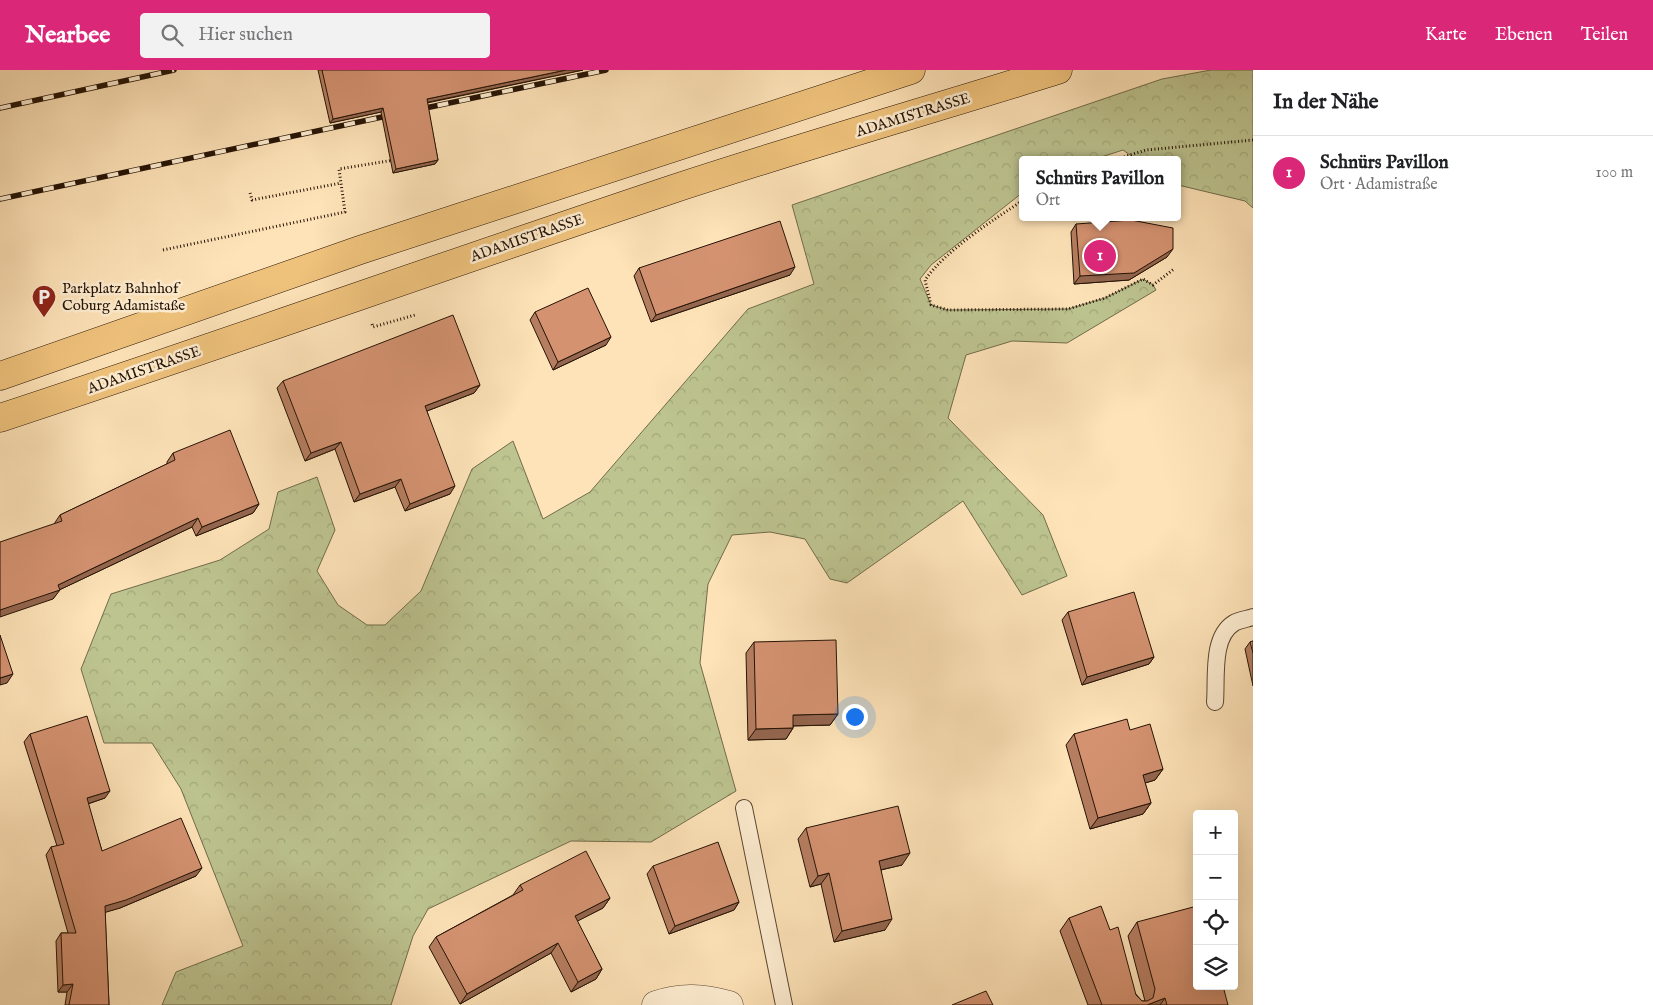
<!DOCTYPE html>
<html lang="de">
<head>
<meta charset="utf-8">
<style>
  body { margin:0; font-family:"IM FELL English",serif; background:#f2f2f2; color:#202124 }
  .controls { position:absolute; right:15px; bottom:15px; display:grid; overflow:hidden; border-radius:5px; box-shadow:0 5px 20px #0002 }
  .controls button { width:45px; height:45px; display:grid; place-items:center; padding:0; border:0; border-bottom:1px solid #e0e0e0; background:#fff; color:#202124; font:25px sans-serif }
  .you { position:absolute; left:854px; top:646px; width:18px; height:18px; margin:-12px; border:4px solid #fff; border-radius:50%; background:#1a73e8; box-shadow:0 0 0 8px #1a73e833 }
  .badge { display:grid; place-items:center; width:32px; height:32px; border-radius:50%; background:#db2777; color:#fff; font-size:16px; font-weight:700 }
  .pin { position:absolute; translate:-50% -50%; border:2px solid #fff; box-shadow:0 1px 5px #0006 }
  .popup { position:absolute; left:1019px; top:86px; width:162px; height:65px; box-sizing:border-box; display:grid; place-content:center; border-radius:5px; background:#fff; filter:drop-shadow(0 1px 4px #0005); font-size:16px; white-space:nowrap; color:#757577 }
  .popup b { font-size:19px; color:#202124 }
  .popup::after { content:''; position:absolute; left:50%; top:100%; margin-left:-10px; border:10px solid transparent; border-top-color:#fff }
  .list { margin:0; padding:0; list-style:none }
  h2 { display:flex; justify-content:space-between; align-items:center; height:65px; margin:0; padding:0 20px; font-size:21px }
  h2 small { font-size:16px; font-weight:400; color:#757577 }
  .list li { display:grid; grid-template-columns:32px 1fr auto; gap:15px; align-items:center; box-sizing:border-box; height:75px; padding:0 20px; border-top:1px solid #e0e0e0 }
  .list b { display:block; font-size:19px; white-space:nowrap }
  .list p { margin:0; font-size:16px; white-space:nowrap; color:#757577 }
  .list em { font-size:16px; font-style:normal; color:#757577 }
  .icon { flex:none; width:28px; height:28px; fill:none; stroke:currentColor; stroke-width:2; stroke-linecap:round; stroke-linejoin:round }
  .map { position:relative; flex:none; width:1253px; height:935px; overflow:hidden }
  header { display:flex; align-items:center; gap:30px; box-sizing:border-box; height:70px; padding:0 25px; background:#db2777; color:#fff }
  header strong { font-size:24px }
  nav { display:flex; gap:28px; margin-inline-start:auto; font-size:18px }
  .search { width:350px; height:45px; background:#f2f2f2; display:flex; align-items:center; gap:12px; box-sizing:border-box; padding:0 18px; border-radius:5px; color:#757577; font-size:19px }
  main { display:flex }
  aside { flex:1; background:#fff }
  .map>svg:first-child { display:block }
  .forest { fill:url(#forest-crowns); stroke:#716c4a }
  .lines { fill:none; stroke-linecap:round; stroke-linejoin:round }
  .lane-casing { stroke:#5b4732; stroke-width:18 }
  .street-casing { stroke:#5b4732; stroke-width:29 }
  .highway-casing { stroke:#251305; stroke-width:29 }
  .path { stroke:#251305; stroke-width:3; stroke-dasharray:1 2.5; stroke-linecap:butt }
  .lane { stroke:#feedd1; stroke-width:16 }
  .street { stroke:#feedd1; stroke-width:28 }
  .highway { stroke:#efc27c; stroke-width:28 }
  .rail-casing { stroke:#251305; stroke-width:5.5 }
  .rail { stroke:#feedd1; stroke-width:4; stroke-dasharray:11; stroke-linecap:butt }
  .wall { fill:#b67e61; stroke:#251305 }
  .shaded-wall { fill:#94664f; stroke:#251305 }
  .building { fill:#d49271; stroke:#251305 }
  .labels { text-anchor:middle; dominant-baseline:central; stroke-width:5; stroke-linejoin:round; paint-order:stroke }
  .street-label { font-size:15px; fill:#251305; stroke:#feedd1 }
  .poi-label { font-size:15px; fill:#251305; stroke:#feedd1; text-anchor:start }
</style>
</head>
<body>
<header>
<strong>Nearbee</strong>
<div class="search"><svg class="icon" aria-label="search" viewBox="0 0 24 24"><circle cx="10" cy="10" r="6"/><path d="M15 15l6 6"/></svg>Hier suchen</div>
<nav><a>Karte</a><a>Ebenen</a><a>Teilen</a></nav>
</header>
<main>
<div class="map">
<svg width="1253" height="935" viewBox="0 0 1253 935">
  <defs>
    <pattern id="forest-crowns" width="20" height="18" patternUnits="userSpaceOnUse" patternTransform="scale(1.25)"><rect width="20" height="18" fill="#bdc490"/><path d="M2 6a3 3 0 1 1 6 0M12 15a3 3 0 1 1 6 0" fill="none" stroke="#a2a87b"/></pattern>
  </defs>
  <rect width="100%" height="100%" fill="#fee3b8"/>
  <filter id="stains"><feTurbulence type="fractalNoise" baseFrequency=".004" numOctaves="4"/><feColorMatrix values="0 0 0 0 .2 0 0 0 0 .09 0 0 0 0 .02 0 0 0 .5 -.17"/></filter>
  <radialGradient id="worn" r=".72"><stop offset=".6" stop-color="#630" stop-opacity="0"/><stop offset="1" stop-color="#630" stop-opacity=".3"/></radialGradient>
  <path class="forest" d="M1211,0H1253V138L1245,131L1178,115V90H1137L1123,80L1092,90H1022V123L931,195L920,209L931,235L948,240L1068,239L1105,228L1143,209L1153,215L1156,220L1067,273L1012,271L966,285L948,348L1043,445L1067,506L1022,525L963,431L847,513L830,509L805,469L770,462L732,465L708,514L700,593L736,721L651,772L571,771L428,839L413,866L391,935H162L176,902L243,876L181,719L152,673H104L81,599L111,524L220,490L269,459L278,422L317,407L335,460L317,501L338,535L367,555H385L421,521L472,399L513,371L543,449L590,422L748,239L814,214L792,135L1162,9Z"/>
  <g class="lines">
    <defs>
      <path id="lane" d="M1215,632C1217,608 1211,567 1234,553C1239,550 1247,549 1253,547
        M744,738L784,935"/>
      <path id="street" d="M656,935C682,926 703,928 729,935"/>
      <path id="highway" d="M0,306L360,180L911,0
        M0,348C225,274 448,194 673,119C800,77 930,40 1058,0"/>
    </defs>
    <use href="#lane" class="lane-casing"/>
    <use href="#street" class="street-casing"/>
    <use href="#highway" class="highway-casing"/>
    <path class="path" d="M1114,90L1146,80L1253,70
      M250,123L252,130L341,113
      M1022,131C993,150 945,181 925,210L931,235L948,240L1068,239L1105,228L1143,209L1153,215L1174,199
      M163,180L345,142L339,99L394,90
      M372,254L373,257L415,245"/>
    <use href="#lane" class="lane"/>
    <use href="#street" class="street"/>
    <use href="#highway" class="highway"/>
    <defs>
      <path id="rail" d="M0,38L174,0
        M416,40L606,0
        M0,129L396,44"/>
    </defs>
    <use href="#rail" class="rail-casing"/>
    <use href="#rail" class="rail"/>
  </g>
  <path class="wall" d="M318,0H583L427,33L438,90L435,94L393,103L381,42L330,53Z
    M1076,154L1167,187L1129,210L1074,214L1071,162Z
    M639,198L790,205L651,252L634,206Z
    M535,242L606,275L553,300L530,250Z
    M283,311L480,315L474,323L427,341L450,424L405,441L395,417L354,432L335,379L305,391L277,318Z
    M173,383L259,434L253,443L196,466L192,457L59,520L53,529L54,454L60,445L167,394V392Z
    M1068,542L1154,587L1149,594L1082,615L1062,550Z
    M1253,571V616L1245,579L1250,572Z
    M754,572L838,644L830,655L793,656V658L786,669L748,670L746,583Z
    M1130,660L1163,699L1155,710L1145,713L1151,733L1143,744L1090,759L1066,675L1074,664Z
    M30,664L105,728L88,734L102,781L196,806L120,838L105,842L109,935H65L67,922H58L56,871L61,863H68L46,785L51,777L57,776L24,672Z
    M806,758L902,795L881,800L885,860L834,872L821,814L810,817L798,769Z
    M653,796L739,832L734,840L669,864L647,804Z
    M520,815L610,828L603,838L577,851L602,899L596,909L571,922L551,883L460,934L429,877L436,867L513,825Z
    M1069,848L1142,931H1145L1128,866L1137,852L1228,935H1088L1060,861Z"/>
  <path class="shaded-wall" d="M566,0H583L424,33L427,29Z
    M383,38L381,42L330,53L333,49Z
    M438,90L435,94L393,103L396,99Z
    M1173,179L1167,187L1129,210L1074,214L1080,206Z
    M795,197L790,205L651,252L656,245Z
    M611,267L606,275L553,300L558,292Z
    M480,315L474,323L419,344L425,336Z
    M341,372L335,379L305,391L311,383Z
    M401,409L395,417L354,432L360,424Z
    M455,416L450,424L405,441L410,434Z
    M259,434L253,443L196,466L202,457Z
    M198,448L192,457L57,521L60,520L53,529L0,547V540L58,515Z
    M1154,587L1149,594L1082,615L1087,607Z
    M13,604L7,613L0,615V608Z
    M838,644L830,655L785,656L793,645Z
    M793,658L786,669L748,670L756,659Z
    M1163,699L1155,710L1135,716L1143,705Z
    M110,721L105,728L81,736L87,728Z
    M1151,733L1143,744L1090,759L1098,748Z
    M910,783L902,795L871,802L879,791Z
    M202,798L196,806L120,838L100,844L105,836Z
    M829,803L821,814L810,817L818,806Z
    M610,828L603,838L568,856L575,846Z
    M739,832L734,840L669,864L675,856Z
    M892,849L885,860L834,872L842,861Z
    M558,873L551,883L460,934L467,924Z
    M602,899L596,909L571,922L578,912Z
    M73,914L67,922H58L63,915Z
    M1165,928L1160,935H1147Z"/>
  <path class="building" d="M322,0H566L427,29L438,90L396,99L383,38L333,49Z
    M1131,150L1173,158V179L1134,203L1080,206L1076,154Z
    M780,151L795,197L656,245L639,198Z
    M588,218L611,267L558,292L535,242Z
    M453,245L480,315L425,336L455,416L410,434L401,409L360,424L341,372L311,383L283,311Z
    M230,360L259,434L202,457L198,448L58,515L60,520L0,540V472L62,451L60,445L175,390L173,383Z
    M1134,522L1154,587L1087,607L1068,542Z
    M0,565L13,604L0,608Z
    M836,570L838,644L793,645V658L756,659L754,572Z
    M1253,571V583L1250,572Z
    M87,646L110,721L87,728L102,781L181,748L202,798L126,830L105,836L109,935H69L73,914L63,915L61,863H76L51,777L64,774L30,664Z
    M1127,649L1130,660L1150,654L1163,699L1143,705L1151,733L1098,748L1074,664Z
    M898,736L910,783L879,791L892,849L842,861L829,803L818,806L806,758Z
    M718,772L739,832L675,856L653,796Z
    M586,781L610,828L575,846L602,899L578,912L558,873L467,924L436,867L523,820L520,815Z
    M1101,836L1110,860L1118,857L1136,925L1142,931H1147L1153,928L1155,919L1137,852L1197,836V916H1223L1228,935H1167L1165,928L1147,935H1102L1069,848Z
    M986,921L993,935H952Z"/>
  <defs>
    <symbol id="parking-pin" viewBox="-11 -11 22 30"><path d="M0 17L-7.5 6A9.5 9.5 0 1 1 7.5 6Z" fill="#8f2418" stroke="#feedd1"/><path d="M-3.5-5.5H1a3.5 3.5 0 0 1 0 7H-1V5.5H-3.5ZM-1-3.4V-.6H.8a1.4 1.4 0 0 0 0-2.8Z" fill="#fff"/></symbol>
  </defs>
  <g fill-rule="evenodd">
    <use href="#parking-pin" x="30" y="213" width="28" height="38"/>
  </g>
  <g class="labels">
    <g class="street-label">
      <text transform="translate(913 45) rotate(-17)">ADAMISTRASSE</text>
      <text transform="translate(527 168) rotate(-19)">ADAMISTRASSE</text>
      <text transform="translate(144 300) rotate(-19)">ADAMISTRASSE</text>
    </g>
    <g class="poi-label">
      <text x="62" y="218">Parkplatz Bahnhof<tspan x="62" dy="17">Coburg Adamistaße</tspan></text>
    </g>
  </g>
  <rect width="100%" height="100%" filter="url(#stains)"/>
  <rect width="100%" height="100%" fill="url(#worn)"/>
</svg>
<div class="controls">
<button>+</button>
<button>−</button>
<button><svg class="icon" aria-label="locate" viewBox="0 0 24 24"><circle cx="12" cy="12" r="6"/><path d="M12 2v4M12 18v4M2 12h4M18 12h4"/></svg></button>
<button><svg class="icon" aria-label="layers" viewBox="0 0 24 24"><path d="M12 4l9 5-9 5-9-5zM3 14l9 5 9-5"/></svg></button>
</div>
<div class="you"></div>
<div class="pin badge" style="left:1100px;top:186px">1</div>
<div class="popup"><b>Schnürs Pavillon</b>Ort</div>
</div>
<aside>
<h2>In der Nähe<small></small></h2>
<ul class="list">
<li><span class="badge">1</span><div><b>Schnürs Pavillon</b><p>Ort · Adamistraße</p></div><em>100 m</em></li>
</ul>
</aside>
</main>
</body>
</html>
